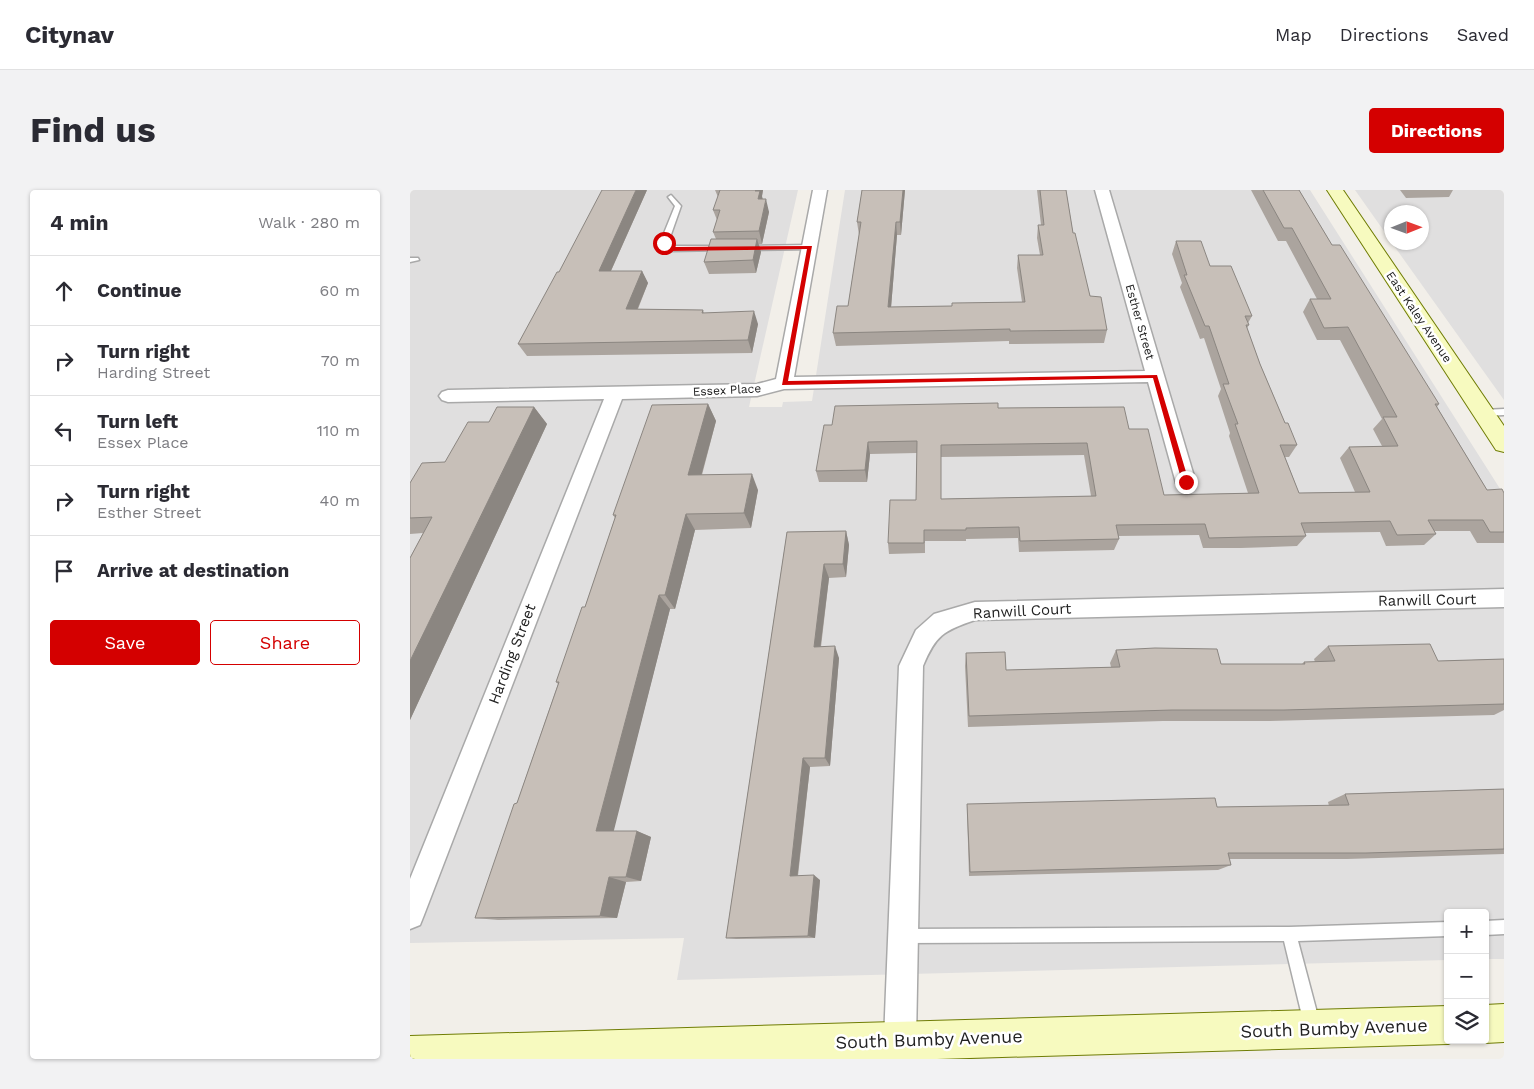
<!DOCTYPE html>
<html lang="en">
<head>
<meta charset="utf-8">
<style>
  body { margin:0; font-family:"Work Sans",sans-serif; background:#f2f2f3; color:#2b2b33 }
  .controls { position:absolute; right:15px; bottom:15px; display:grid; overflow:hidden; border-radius:5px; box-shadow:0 1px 4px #0004 }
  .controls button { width:45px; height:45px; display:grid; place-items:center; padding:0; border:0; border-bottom:1px solid #e1e1e2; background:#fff; color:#2b2b33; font:25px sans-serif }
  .compass { position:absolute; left:974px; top:15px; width:45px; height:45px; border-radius:50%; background:#fff; box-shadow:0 1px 4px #0004; rotate:89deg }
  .stop { position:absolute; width:15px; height:15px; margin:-11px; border:4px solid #d40000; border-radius:50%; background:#fff }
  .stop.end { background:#d40000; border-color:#fff; box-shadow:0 1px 5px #0008 }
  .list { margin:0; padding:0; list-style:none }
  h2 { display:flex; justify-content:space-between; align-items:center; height:65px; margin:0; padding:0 20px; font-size:21px }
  h2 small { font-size:16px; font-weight:400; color:#7c7c81 }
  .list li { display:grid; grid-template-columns:32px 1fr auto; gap:15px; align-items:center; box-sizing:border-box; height:70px; padding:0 20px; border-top:1px solid #e1e1e2 }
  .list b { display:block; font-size:19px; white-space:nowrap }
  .list p { margin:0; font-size:16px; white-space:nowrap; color:#7c7c81 }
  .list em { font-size:16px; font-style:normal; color:#7c7c81 }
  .actions { display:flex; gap:10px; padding:15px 20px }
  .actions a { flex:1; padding:11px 0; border:1px solid #d40000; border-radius:5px; text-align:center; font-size:18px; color:#d40000 }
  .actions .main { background:#d40000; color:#fff }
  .icon { flex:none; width:28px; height:28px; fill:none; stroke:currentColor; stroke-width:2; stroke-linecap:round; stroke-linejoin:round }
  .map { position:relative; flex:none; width:1094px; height:869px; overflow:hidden; border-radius:5px }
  header { display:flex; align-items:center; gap:30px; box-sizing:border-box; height:70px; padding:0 25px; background:#fff; border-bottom:1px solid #e1e1e2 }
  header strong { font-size:24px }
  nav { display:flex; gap:28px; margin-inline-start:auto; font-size:18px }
  .intro { display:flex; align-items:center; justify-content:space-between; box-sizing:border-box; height:120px; padding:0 30px }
  h1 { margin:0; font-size:35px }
  .button { padding:12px 22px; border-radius:5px; background:#d40000; color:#fff; font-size:18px; font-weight:700 }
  main { display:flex; gap:30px; padding:0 30px }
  aside { flex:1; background:#fff; border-radius:5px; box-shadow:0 1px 4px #0004 }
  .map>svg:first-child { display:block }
  .residential { fill:#e0dfdf }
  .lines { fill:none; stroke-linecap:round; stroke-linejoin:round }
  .lane-casing { stroke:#a9a9a9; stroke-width:3 }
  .street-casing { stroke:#a9a9a9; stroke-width:3 }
  .secondary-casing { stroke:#707d05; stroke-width:2 }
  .lane { fill:#fff; fill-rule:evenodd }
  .street { fill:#fff; fill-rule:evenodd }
  .secondary { fill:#f7fabf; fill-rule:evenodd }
  .wall { fill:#aba49e; fill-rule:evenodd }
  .shaded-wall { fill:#8b8681 }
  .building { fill:#c7bfb8; stroke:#8b8681; fill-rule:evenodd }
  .route { fill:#d40000 }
  .labels { text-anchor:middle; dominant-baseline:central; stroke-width:5; stroke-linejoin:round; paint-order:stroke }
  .far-street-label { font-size:12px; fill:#222; stroke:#fff }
  .street-label { font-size:15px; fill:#222; stroke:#fff }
  .near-street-label { font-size:18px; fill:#222; stroke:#fff }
</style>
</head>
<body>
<header>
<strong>Citynav</strong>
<nav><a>Map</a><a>Directions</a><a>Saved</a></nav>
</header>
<div class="intro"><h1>Find us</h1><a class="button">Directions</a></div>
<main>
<aside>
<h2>4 min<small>Walk · 280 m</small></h2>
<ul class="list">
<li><svg class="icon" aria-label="ahead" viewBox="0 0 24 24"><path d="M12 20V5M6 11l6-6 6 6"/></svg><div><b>Continue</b></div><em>60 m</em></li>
<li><svg class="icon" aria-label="right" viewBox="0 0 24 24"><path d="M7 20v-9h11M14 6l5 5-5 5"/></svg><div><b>Turn right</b><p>Harding Street</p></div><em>70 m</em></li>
<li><svg class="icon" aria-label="left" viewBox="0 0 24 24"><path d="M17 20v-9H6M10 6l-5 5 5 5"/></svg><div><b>Turn left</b><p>Essex Place</p></div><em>110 m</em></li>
<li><svg class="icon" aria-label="right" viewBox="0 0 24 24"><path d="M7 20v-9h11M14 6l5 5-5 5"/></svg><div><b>Turn right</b><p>Esther Street</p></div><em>40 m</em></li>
<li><svg class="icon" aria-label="arrive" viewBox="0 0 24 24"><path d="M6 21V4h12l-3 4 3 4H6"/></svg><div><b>Arrive at destination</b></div></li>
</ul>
<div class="actions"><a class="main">Save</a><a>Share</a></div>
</aside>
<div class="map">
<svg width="1094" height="869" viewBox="0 0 1094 869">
  <rect width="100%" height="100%" fill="#f2efe9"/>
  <path class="residential" d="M0,0H388L339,217H372L373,212L402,211L435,0H900L1094,305V769H1075V723H1038V770L267,790L274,748L0,753Z
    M945,0H1094V210L982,53L1012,52V22H982L981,51Z"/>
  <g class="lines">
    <defs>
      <path id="lane" d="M261,5L271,16L258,53V56H313L317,58L316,60L260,61L252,59L250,53L265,16L258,7Z
        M400,55H403V59L336,60L332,58L336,56Z
        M0,68H8L9,70L0,72Z
        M1094,219V225L1073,226L1069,223L1073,220Z
        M1094,730V744L1075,745V731Z
        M1038,732V746L888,751L910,834L908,840L902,842L896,840L894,834L874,751L493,753L488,751L486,746L488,741L493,739L879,737Z"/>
      <path id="street" d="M403,0H417L384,187L735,181L685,0H699L786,293L783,298L776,300L769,298L766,293L738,192L374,199L347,206L212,209L14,725L10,735L0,739V689L194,209L38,212L32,210L29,206L32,202L38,200L347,194L366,189Z
        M1094,399V417L565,430C533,441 526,445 513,476L506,850L501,861L490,866L479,861L474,850L489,476L506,440L524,424L565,412Z"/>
      <path id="secondary" d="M917,0H933L1094,236V262L1086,260Z
        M1094,814V852L1075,853L1068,850H1075V815Z
        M1038,816V850H1047L1038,854L527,869H0V846Z"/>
    </defs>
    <use href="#lane" class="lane-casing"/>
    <use href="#street" class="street-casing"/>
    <use href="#secondary" class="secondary-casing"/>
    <use href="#lane" class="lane"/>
    <use href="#street" class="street"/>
    <use href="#secondary" class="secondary"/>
  </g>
  <path class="wall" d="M237,0L201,81H232L238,93L228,119L293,120L294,123L348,134L342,163L117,166L108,154L149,82Z
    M305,0H353L352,6V9L359,22L352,54H349L351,62L346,83L299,84L294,72L306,49L303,42L307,30L303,20L308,7Z
    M452,0H495L491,45H487L481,117L542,116L612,112L607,78L608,65H630L627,48L628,35H631L627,0H656L663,43L680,106L697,140L694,153L599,154V151L426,156L423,143L438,116L449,45L447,32Z
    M841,0H889L922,55L1029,214L1027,217L1077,300L1094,303V353H1067L1060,341H1024L1026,344L1014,355L976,356L970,342L895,343L896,346L887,356L831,358H793L789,345L708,346L709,349L704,360L609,362L608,348L556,349V351H515V363L479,364L478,353L506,310L507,263L460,264L457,292H409L406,281L422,235L588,218L719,239L754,305L838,303L819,246L820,243L808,206L811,199L794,148L790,149L770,97L772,93L762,64L766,51L800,76L842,126L838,133L839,135L837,138L850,174L875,233L887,255L879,267H875L889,303L945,302L930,268L939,257L972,256L963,239L972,229L930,150H907L893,122L900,109H907L876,51H868ZM674,265L681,306L531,309V267Z
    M990,0H1043L1039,7L996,8Z
    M298,214L306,231L292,285L348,300L341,338L285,340L265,419H260L203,641H227L241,647L231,691L216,692L207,728L88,730L65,728L107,613L148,494L146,492L175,417L205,328L203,325Z
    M124,217L137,234L0,530V368L13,343L0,344V293L35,272L79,232Z
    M436,341L439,355L436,387L419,388L411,457L429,468L420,576L400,577L388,686L410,690L405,748L326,749L316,748L377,342Z
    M918,456L1028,471L1094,469V520L1084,525L860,531H753L558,537L555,476L556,463L596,480L701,477L700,473L706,460L811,474H892L894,472H905L904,469Z
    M1094,599V664L937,669H819L821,675L808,680L559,686L557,621V614L807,617L919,616L918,612L935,604Z"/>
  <path class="shaded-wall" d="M226,0H237L195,94L189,81Z
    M346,0H353L352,6L354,14L351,22L345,1Z
    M493,0H495L491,45L490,32Z
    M356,9L359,22L352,54L349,41Z
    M486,32L487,45L480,130L478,117Z
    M347,49L351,62L346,83L343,70Z
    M232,81L238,93L222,132L216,119Z
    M344,121L348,134L342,163L338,150Z
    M298,214L306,231L287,301L278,285Z
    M124,217L137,234L0,530V471Z
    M458,252L460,264L457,292L455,280Z
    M342,284L348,300L341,338L334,323Z
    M276,324L285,340L265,419L255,405Z
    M436,341L439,355L436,387L433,374Z
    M414,374L419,388L409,468L404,457Z
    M249,405L260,419L202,648L186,641Z
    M425,456L429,468L420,576L415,568Z
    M393,568L400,577L387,690L380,686Z
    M227,641L241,647L231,691L216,687Z
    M404,685L410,690L405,748L398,746Z
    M199,687L216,692L207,728L190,726Z"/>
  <path class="building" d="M192,0H226L189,81H232L216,119L293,120L292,123L344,121L338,150L108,154L147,82H149Z
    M310,0H346L345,1H350L348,9H356L349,41L303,42L310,20H303Z
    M452,0H493L490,32H486L478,117L542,116V113L615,112L608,65H633L628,35H634L630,0H656L663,43H665L680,106L691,107L697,140L600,141V139L423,143L427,116H438L451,32H447Z
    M853,0H889L922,55H930L1029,214H1025L1077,300L1092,299L1094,303V342H1080L1073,330H1018L1026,344L987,345L980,331L891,333L896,346L838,347L799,348L795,334L706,335L709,349L610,351L609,337L556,338V340H514V353H478L480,310H506L507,251L458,252L455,280L406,281L414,235H422L425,216L588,213V218L714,217L719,239H738L754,305L849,303L825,234H828L813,194H819L799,136H795L774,85H777L766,51H791L800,76H821L842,126H835L839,135H836L850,174L875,233H878L887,255H870L889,303L960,302L939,257L988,256L973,227H987L938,137L914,138L900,109H921L882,38H874ZM677,253L686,306L531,309V255Z
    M301,49H347L343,70L294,72Z
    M298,214L278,285L342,284L334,323L276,324L255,405H249L186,641H227L216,687H199L190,726L65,728L104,614L107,613L149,492H146L172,417H175L206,325H203L242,215Z
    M87,217H124L0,471V368L22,327L0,328V293L12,273L35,272L58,232H79Z
    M436,341L433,374H414L404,457L425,456L415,568H393L380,686L404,685L398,746L316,748L377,342Z
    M1020,454L1028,471L1094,469V514L874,520H762L559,526L556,463L595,462L596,480L710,477L706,460L745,458L807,459L811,474H895L894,472L925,471L918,456Z
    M1094,599V659L956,663H818L821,675L560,682L557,614L805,608L807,617L939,615L935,604Z"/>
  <path class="route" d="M252,52H256L257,56L261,57L402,56L378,191L747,185L779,292L776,295L772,292L743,188L372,195L397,59L260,61L253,58Z"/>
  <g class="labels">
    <g class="far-street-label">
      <text transform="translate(1009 127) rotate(56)">East Kaley Avenue</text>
      <text transform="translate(730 132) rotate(74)">Esther Street</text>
      <text transform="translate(317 200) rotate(-3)">Essex Place</text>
    </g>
    <g class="street-label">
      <text transform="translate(1017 410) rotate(-1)">Ranwill Court</text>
      <text transform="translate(612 421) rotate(-3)">Ranwill Court</text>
      <text transform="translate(102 464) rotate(-69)">Harding Street</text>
    </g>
    <g class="near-street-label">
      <text transform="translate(924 838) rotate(-2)">South Bumby Avenue</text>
      <text transform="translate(519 849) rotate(-2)">South Bumby Avenue</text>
    </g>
  </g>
</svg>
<div class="controls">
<button>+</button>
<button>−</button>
<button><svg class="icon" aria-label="layers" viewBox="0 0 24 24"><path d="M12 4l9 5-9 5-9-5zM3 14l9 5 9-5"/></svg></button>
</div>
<svg class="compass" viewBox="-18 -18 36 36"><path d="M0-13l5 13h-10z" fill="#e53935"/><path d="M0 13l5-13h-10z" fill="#7c7c81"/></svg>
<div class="stop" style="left:254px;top:53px"></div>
<div class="stop end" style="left:776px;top:292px"></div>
</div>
</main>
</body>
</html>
